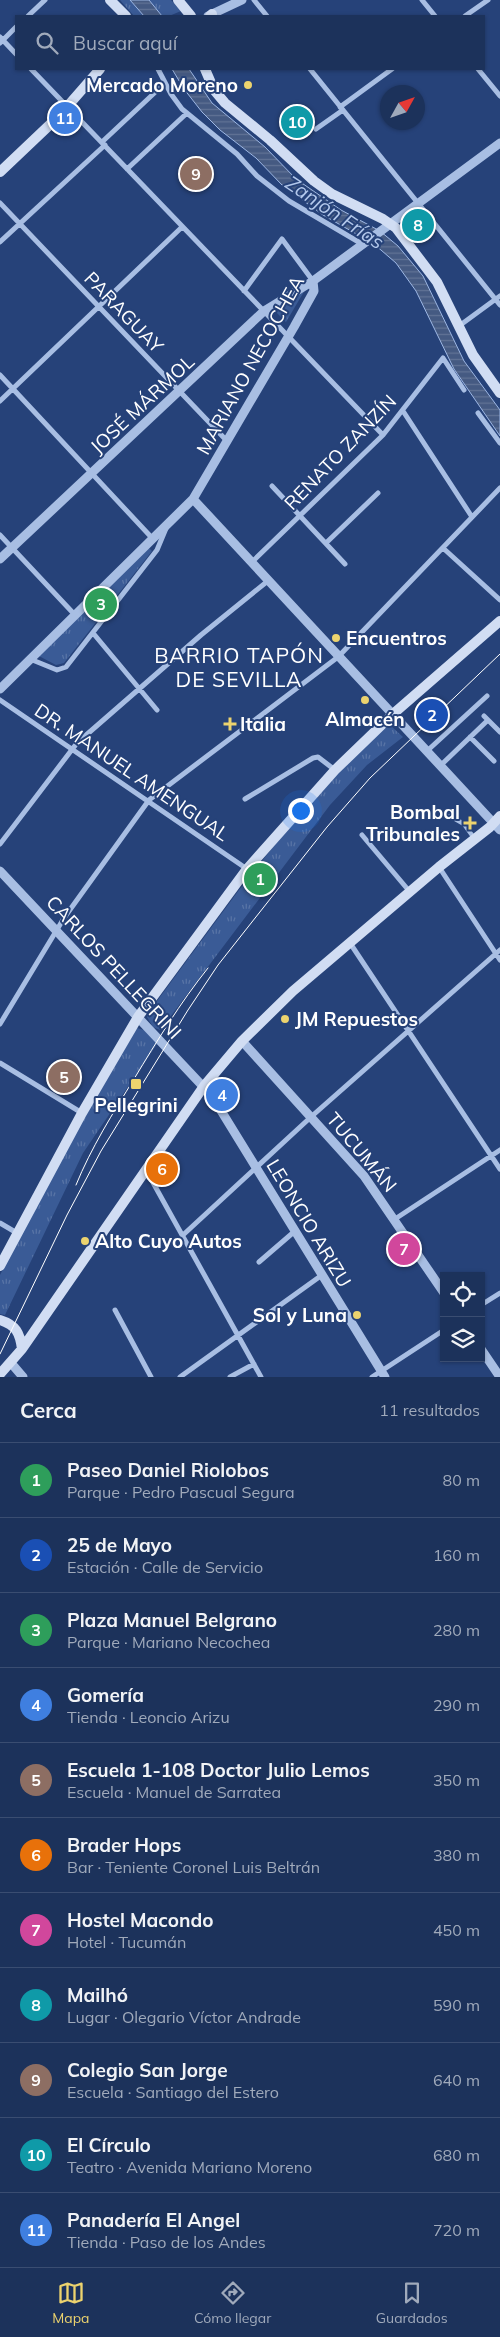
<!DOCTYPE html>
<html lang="es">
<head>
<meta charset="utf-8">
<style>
  body { margin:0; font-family:Mulish,sans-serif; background:#293e64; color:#f1f3f6 }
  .controls { position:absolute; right:15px; bottom:15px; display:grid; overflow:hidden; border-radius:0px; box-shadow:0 1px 4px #0004 }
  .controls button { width:45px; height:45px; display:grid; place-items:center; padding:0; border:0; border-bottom:1px solid #3a4d71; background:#1c325b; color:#f1f3f6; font:25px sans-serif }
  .compass { position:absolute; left:380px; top:85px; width:45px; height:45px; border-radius:50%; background:#1c325b; box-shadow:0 1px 4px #0004; rotate:50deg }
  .you { position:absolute; left:300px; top:810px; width:18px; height:18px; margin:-12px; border:4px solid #fff; border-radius:50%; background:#1a73e8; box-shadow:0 0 0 8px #1a73e833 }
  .badge { display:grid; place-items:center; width:32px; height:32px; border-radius:50%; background:#ecd36e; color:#fff; font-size:16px; font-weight:700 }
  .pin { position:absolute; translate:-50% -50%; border:2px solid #fff; box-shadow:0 1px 5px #0006 }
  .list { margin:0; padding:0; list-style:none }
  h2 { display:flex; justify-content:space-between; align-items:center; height:65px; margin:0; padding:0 20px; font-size:21px }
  h2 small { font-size:16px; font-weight:400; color:#a0aabb }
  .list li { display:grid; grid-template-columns:32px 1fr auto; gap:15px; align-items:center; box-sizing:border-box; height:75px; padding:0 20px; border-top:1px solid #3a4d71 }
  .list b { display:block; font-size:19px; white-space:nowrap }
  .list p { margin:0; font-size:16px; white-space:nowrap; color:#a0aabb }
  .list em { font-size:16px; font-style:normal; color:#a0aabb }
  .icon { flex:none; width:28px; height:28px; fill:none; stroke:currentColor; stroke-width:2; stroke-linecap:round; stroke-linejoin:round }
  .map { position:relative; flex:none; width:500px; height:1377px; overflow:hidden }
  .search { position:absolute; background:#1c325b; box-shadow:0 1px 4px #0004; left:15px; right:15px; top:15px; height:55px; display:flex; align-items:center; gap:12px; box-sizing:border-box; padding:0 18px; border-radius:0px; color:#a0aabb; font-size:19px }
  .sheet { height:890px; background:#1c325b }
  nav { display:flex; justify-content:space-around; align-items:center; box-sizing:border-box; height:70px; border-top:1px solid #3a4d71; background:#1c325b; font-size:14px; color:#a0aabb }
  nav a { display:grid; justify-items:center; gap:2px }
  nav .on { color:#ecd36e }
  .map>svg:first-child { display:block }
  .park { fill:url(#park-tufts) }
  .water { fill:url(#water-rules); stroke:#9db7e4 }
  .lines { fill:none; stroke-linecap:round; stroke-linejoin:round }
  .pedestrian { stroke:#a8bee3; stroke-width:4.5 }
  .minor { stroke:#a8bee3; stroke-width:5 }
  .tertiary { stroke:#a8bee3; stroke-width:9 }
  .secondary { stroke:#d1ddf3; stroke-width:10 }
  .tram { stroke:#fff; stroke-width:1 }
  .poi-dot { fill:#ecd36e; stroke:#264279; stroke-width:2 }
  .labels { text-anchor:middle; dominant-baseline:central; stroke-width:4; stroke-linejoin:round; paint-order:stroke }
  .poi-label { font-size:19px; font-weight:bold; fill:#fff; stroke:#264279; text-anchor:start }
  .street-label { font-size:19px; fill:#fff; stroke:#264279 }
  .water-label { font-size:20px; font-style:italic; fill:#b3c8eb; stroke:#264279 }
  .quarter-label { font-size:21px; letter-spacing:1px; fill:#fff; stroke:#264279 }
</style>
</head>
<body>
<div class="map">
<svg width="500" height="1377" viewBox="0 0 500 1377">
  <defs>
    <pattern id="park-tufts" width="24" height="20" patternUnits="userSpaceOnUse" patternTransform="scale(1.25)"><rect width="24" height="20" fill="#3a5b96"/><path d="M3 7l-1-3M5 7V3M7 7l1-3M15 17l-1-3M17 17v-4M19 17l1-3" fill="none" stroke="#5874a6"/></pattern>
    <pattern id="water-rules" width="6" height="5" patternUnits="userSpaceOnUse" patternTransform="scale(1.25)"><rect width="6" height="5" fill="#455a82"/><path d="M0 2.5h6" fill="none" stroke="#617395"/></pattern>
  </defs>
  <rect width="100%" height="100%" fill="#264279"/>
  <path class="park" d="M120,0H130L144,16H134Z
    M149,0H171L181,11L169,16H162Z
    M305,290L286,322L275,311Z
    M149,548L152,551L64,663L56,665L39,656Z
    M391,726L403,737L367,765L330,805L164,1025L160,1030L153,1027L147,1017L157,1001L239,890L285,832L324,787L384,727Z
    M137,1028L144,1030L157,1044L83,1153L5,1315L0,1314V1275L71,1141Z"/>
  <path class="water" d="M130,0H149L162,16H144Z
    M172,69H189L212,103L265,147L296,179L341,210L380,231L398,246L423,276L464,361L500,410V436L454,369L416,291L396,263L374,244L323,215L282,185L256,158L220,130L202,112L184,89Z"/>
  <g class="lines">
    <path class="pedestrian" d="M450,816L464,824L474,838"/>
    <path class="minor" d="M254,0L267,16
      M422,0L435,16
      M28,16L45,0
      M465,16L488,0
      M0,37L16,54
      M0,43L16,27
      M31,69L383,435
      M158,69L171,94L182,109L237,154L257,176L289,201L362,244
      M310,69L500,305
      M478,69L500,96
      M340,107L392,69
      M316,129L343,110
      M102,142L165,83
      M127,169L187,113
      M0,203L227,441
      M0,242L105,145
      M244,291L282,239L313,281
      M459,326L500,296
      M0,375L153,539
      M0,401L182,227
      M403,411L472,517
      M478,413L500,443
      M272,486L345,564
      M0,535L75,615
      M326,543L378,493
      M443,548L500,600
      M252,562L383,435L443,358L464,390
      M93,633L157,710
      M30,659L57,670L66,667L157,550L167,526
      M0,700L247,869
      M484,716L500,732
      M470,737L494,761
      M427,751L487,696
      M441,765L488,720
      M245,799L313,758L318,757L335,770
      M362,835L410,892
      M0,844L77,743L201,635L269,580
      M439,867L500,960
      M350,943L500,1169
      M0,1024L64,918L149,800L338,657L500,488
      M0,1063L82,1113
      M146,1170L261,1377
      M395,1219L500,1150
      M0,1223L17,1233
      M183,1235L312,1116L500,950
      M259,1262L295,1231
      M481,1305L500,1293
      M115,1310L151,1377
      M180,1377L322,1275
      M230,1377L254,1364
      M372,1377L444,1330"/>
    <path class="tertiary" d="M208,16L242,0
      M193,499L500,830
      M0,559L264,311L313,281L500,143
      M0,689L193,499L294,327L314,291L313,281
      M0,871L212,1096L385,1377
      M242,1041L364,1176L444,1293
      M481,1349L500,1377
      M11,1363L23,1377"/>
    <path class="secondary" d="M110,0L126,16
      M178,0L191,16
      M210,16L212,14
      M205,69L214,90L225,103L270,140L314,181L332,194L383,219L396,228L437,282L473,355L500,393
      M0,172L59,116L100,69
      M0,1266L82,1113L138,1017L247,869L335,770L393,714L500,621
      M0,1320C16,1325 20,1333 22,1349
      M0,1374L22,1349L204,1086L242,1041L293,991L439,867L490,827L500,816"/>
    <path class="tram" d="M76,1185C91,1148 113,1113 134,1079C157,1041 180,1003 208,968
      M0,1354L67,1215L101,1151L188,1010L218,965L327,827L370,778L500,654"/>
  </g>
  <g class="poi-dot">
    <circle cx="248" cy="85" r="5"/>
    <circle cx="336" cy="638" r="5"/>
    <circle cx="365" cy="700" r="5"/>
    <path d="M227.5 716.5h5v5h5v5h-5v5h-5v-5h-5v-5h5z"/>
    <path d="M467.5 815.5h5v5h5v5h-5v5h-5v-5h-5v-5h5z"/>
    <circle cx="285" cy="1019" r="5"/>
    <rect x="130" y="1078" width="12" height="12" rx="2.5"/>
    <circle cx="85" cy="1241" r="5"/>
    <circle cx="357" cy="1315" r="5"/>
  </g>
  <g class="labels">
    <g class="poi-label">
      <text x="238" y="85" text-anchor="end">Mercado Moreno</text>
      <text x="346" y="638">Encuentros</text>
      <text x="365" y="719" text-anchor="middle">Almacén</text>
      <text x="240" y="724">Italia</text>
      <text x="460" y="812" text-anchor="end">Bombal<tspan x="460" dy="22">Tribunales</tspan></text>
      <text x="295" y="1019">JM Repuestos</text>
      <text x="136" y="1105" text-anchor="middle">Pellegrini</text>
      <text x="95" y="1241">Alto Cuyo Autos</text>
      <text x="347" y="1315" text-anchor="end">Sol y Luna</text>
    </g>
    <g class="street-label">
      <text transform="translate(124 312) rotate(46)">PARAGUAY</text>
      <text transform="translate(250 365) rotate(-61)">MARIANO NECOCHEA</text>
      <text transform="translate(142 404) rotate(-43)">JOSÉ MÁRMOL</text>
      <text transform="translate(340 452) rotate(-46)">RENATO ZANZÍN</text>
      <text transform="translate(132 772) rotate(34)">DR. MANUEL AMENGUAL</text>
      <text transform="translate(114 967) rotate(47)">CARLOS PELLEGRINI</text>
      <text transform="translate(362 1152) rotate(50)">TUCUMÁN</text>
      <text transform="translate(309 1223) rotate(59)">LEONCIO ARIZU</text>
    </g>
    <g class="water-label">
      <text transform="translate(335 212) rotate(34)">Zanjón Frías</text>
    </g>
    <g class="quarter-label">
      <text x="239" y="655">BARRIO TAPÓN<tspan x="239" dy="24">DE SEVILLA</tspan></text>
    </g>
  </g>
</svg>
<div class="controls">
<button><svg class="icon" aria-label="locate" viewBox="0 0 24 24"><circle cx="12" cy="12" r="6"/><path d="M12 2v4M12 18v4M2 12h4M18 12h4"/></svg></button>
<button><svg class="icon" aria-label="layers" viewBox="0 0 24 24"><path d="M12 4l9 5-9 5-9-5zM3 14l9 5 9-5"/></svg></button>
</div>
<svg class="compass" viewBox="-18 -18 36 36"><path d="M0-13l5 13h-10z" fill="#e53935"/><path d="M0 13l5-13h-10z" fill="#a0aabb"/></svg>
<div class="you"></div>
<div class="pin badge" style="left:260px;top:879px;background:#2e9e5b">1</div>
<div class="pin badge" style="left:432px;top:715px;background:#1a4fb4">2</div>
<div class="pin badge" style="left:101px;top:604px;background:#2e9e5b">3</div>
<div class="pin badge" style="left:222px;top:1095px;background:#3f7fe0">4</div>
<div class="pin badge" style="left:64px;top:1077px;background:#8d6e63">5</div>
<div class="pin badge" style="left:162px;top:1169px;background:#e8710a">6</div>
<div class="pin badge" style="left:404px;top:1249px;background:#d1479c">7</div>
<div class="pin badge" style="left:418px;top:225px;background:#0f9aa8">8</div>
<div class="pin badge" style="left:196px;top:174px;background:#8d6e63">9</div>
<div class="pin badge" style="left:297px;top:122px;background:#0f9aa8">10</div>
<div class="pin badge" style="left:65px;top:118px;background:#3f7fe0">11</div>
<div class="search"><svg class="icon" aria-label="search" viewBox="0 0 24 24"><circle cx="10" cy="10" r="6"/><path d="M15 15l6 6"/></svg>Buscar aquí</div>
</div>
<section class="sheet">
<h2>Cerca<small>11 resultados</small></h2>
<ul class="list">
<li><span class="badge" style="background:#2e9e5b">1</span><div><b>Paseo Daniel Riolobos</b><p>Parque · Pedro Pascual Segura</p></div><em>80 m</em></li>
<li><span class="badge" style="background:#1a4fb4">2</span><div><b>25 de Mayo</b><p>Estación · Calle de Servicio</p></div><em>160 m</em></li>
<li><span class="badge" style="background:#2e9e5b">3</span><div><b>Plaza Manuel Belgrano</b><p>Parque · Mariano Necochea</p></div><em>280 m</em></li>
<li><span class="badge" style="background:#3f7fe0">4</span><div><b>Gomería</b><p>Tienda · Leoncio Arizu</p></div><em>290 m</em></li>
<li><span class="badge" style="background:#8d6e63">5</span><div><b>Escuela 1-108 Doctor Julio Lemos</b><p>Escuela · Manuel de Sarratea</p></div><em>350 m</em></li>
<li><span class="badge" style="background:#e8710a">6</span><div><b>Brader Hops</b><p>Bar · Teniente Coronel Luis Beltrán</p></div><em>380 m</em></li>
<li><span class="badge" style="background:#d1479c">7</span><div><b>Hostel Macondo</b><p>Hotel · Tucumán</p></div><em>450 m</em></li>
<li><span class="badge" style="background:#0f9aa8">8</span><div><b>Mailhó</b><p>Lugar · Olegario Víctor Andrade</p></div><em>590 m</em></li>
<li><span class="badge" style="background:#8d6e63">9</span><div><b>Colegio San Jorge</b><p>Escuela · Santiago del Estero</p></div><em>640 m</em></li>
<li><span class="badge" style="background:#0f9aa8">10</span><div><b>El Círculo</b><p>Teatro · Avenida Mariano Moreno</p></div><em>680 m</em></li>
<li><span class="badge" style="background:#3f7fe0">11</span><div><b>Panadería El Angel</b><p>Tienda · Paso de los Andes</p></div><em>720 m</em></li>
</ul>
</section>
<nav>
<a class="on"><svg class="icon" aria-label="map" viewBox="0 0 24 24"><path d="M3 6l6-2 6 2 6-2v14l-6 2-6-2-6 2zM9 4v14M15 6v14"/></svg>Mapa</a>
<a><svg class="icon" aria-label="directions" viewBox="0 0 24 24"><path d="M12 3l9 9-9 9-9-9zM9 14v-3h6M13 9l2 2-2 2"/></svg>Cómo llegar</a>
<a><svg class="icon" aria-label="saved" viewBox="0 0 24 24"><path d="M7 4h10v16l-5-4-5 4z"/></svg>Guardados</a>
</nav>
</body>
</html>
